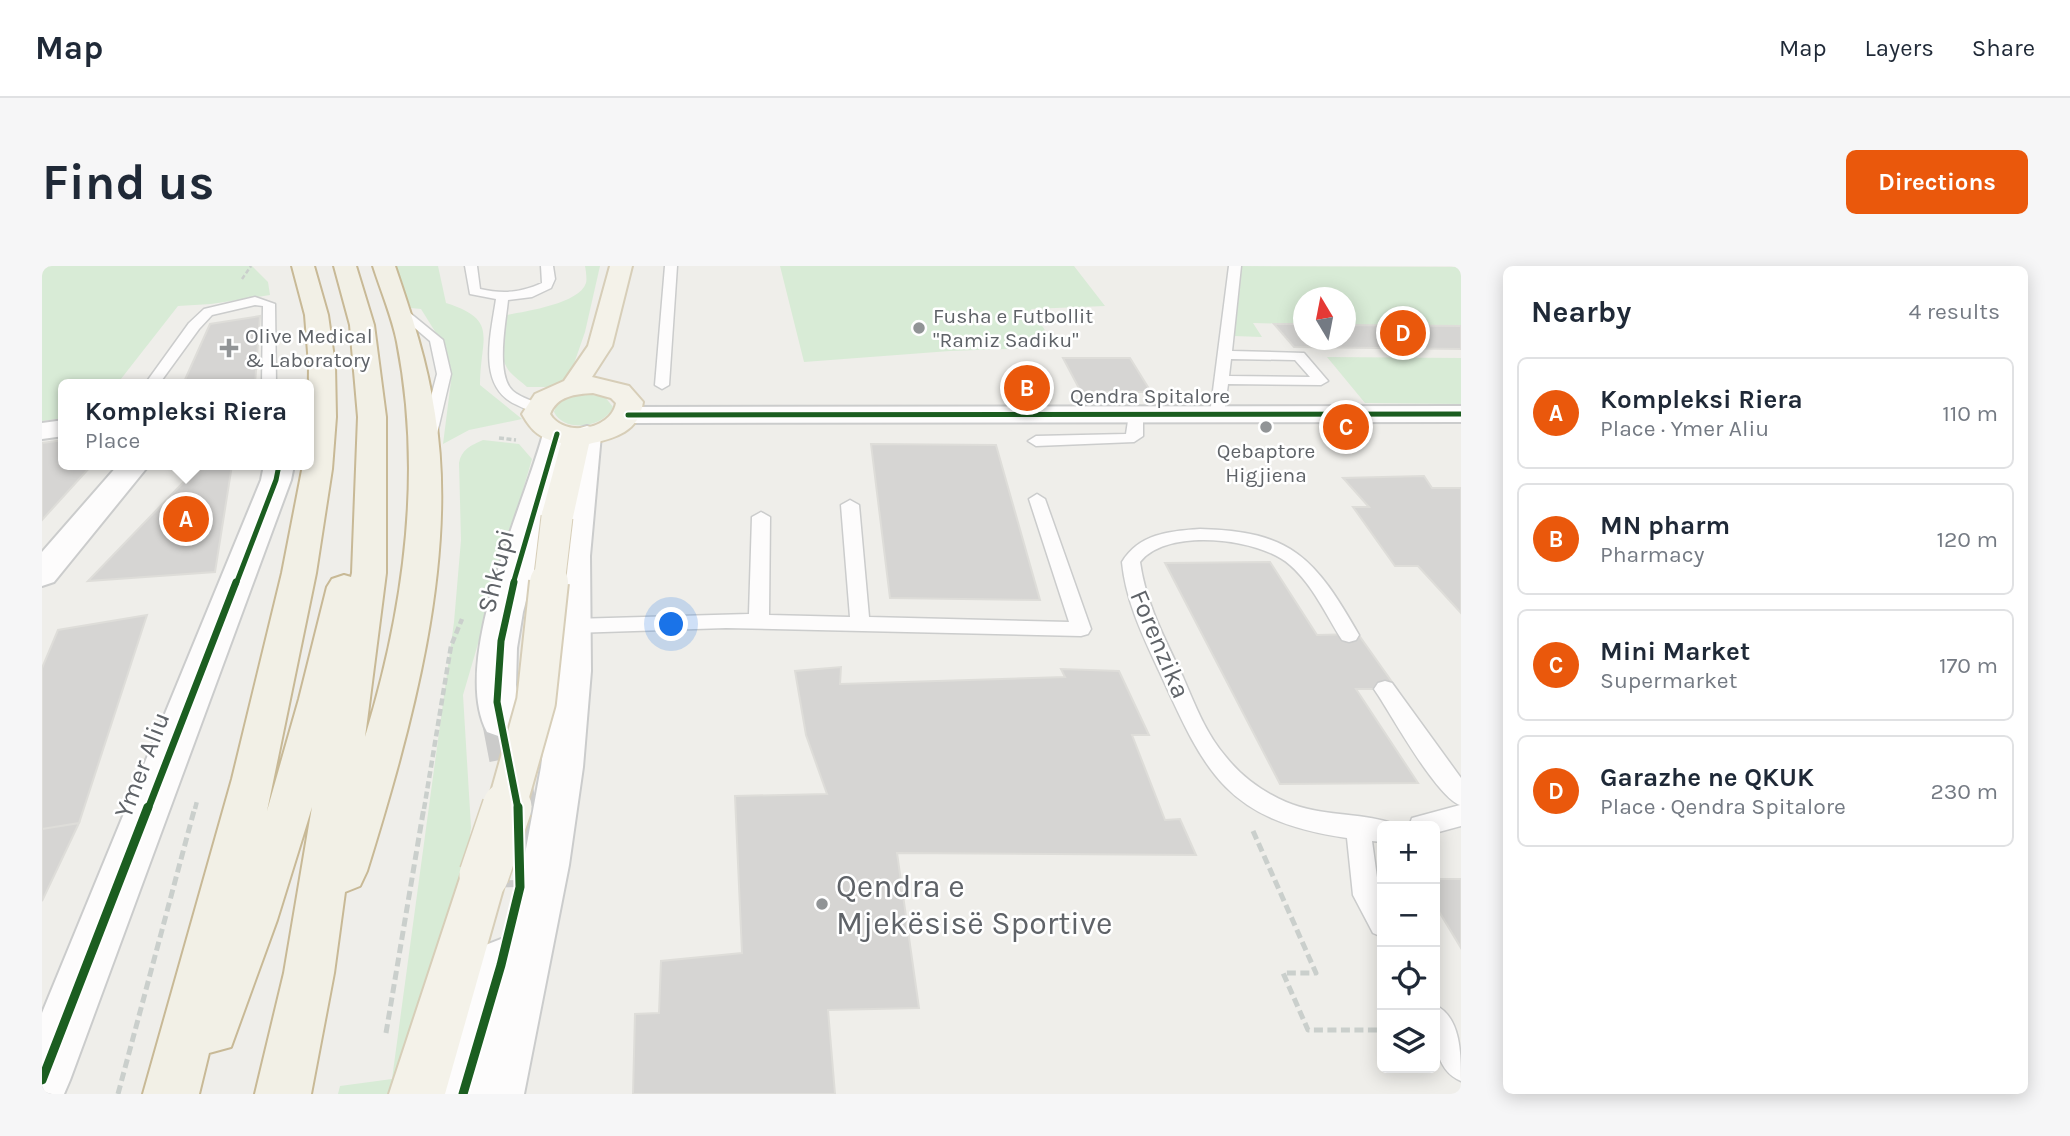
<!DOCTYPE html>
<html lang="en">
<head>
<meta charset="utf-8">
<style>
  body { margin:0; font-family:Karla,sans-serif; background:#f6f6f7; color:#1f2937 }
  .controls { position:absolute; right:21px; bottom:21px; display:grid; overflow:hidden; border-radius:10px; box-shadow:0 4px 18px #0003 }
  .controls button { width:63px; height:63px; display:grid; place-items:center; padding:0; border:0; border-bottom:2px solid #e0e1e3; background:#fff; color:#1f2937; font:35px sans-serif }
  .compass { position:absolute; left:1251px; top:21px; width:63px; height:63px; border-radius:50%; background:#fff; box-shadow:0 4px 18px #0003; rotate:350deg }
  .you { position:absolute; left:630px; top:359px; width:24px; height:24px; margin:-18px; border:5px solid #fff; border-radius:50%; background:#1a73e8; box-shadow:0 0 0 10px #1a73e833 }
  .badge { display:grid; place-items:center; width:46px; height:46px; border-radius:50%; background:#ea580c; color:#fff; font-size:23px; font-weight:700 }
  .pin { position:absolute; translate:-50% -50%; border:4px solid #fff; box-shadow:0 2px 7px #0006 }
  .popup { position:absolute; left:16px; top:113px; width:256px; height:91px; box-sizing:border-box; display:grid; place-content:center; border-radius:10px; background:#fff; filter:drop-shadow(0 2px 5px #0005); font-size:23px; white-space:nowrap; color:#747a83 }
  .popup b { font-size:26px; color:#1f2937 }
  .popup::after { content:''; position:absolute; left:50%; top:100%; margin-left:-14px; border:14px solid transparent; border-top-color:#fff }
  .list { margin:0; padding:0; list-style:none }
  h2 { display:flex; justify-content:space-between; align-items:center; height:91px; margin:0; padding:0 28px; font-size:30px }
  h2 small { font-size:23px; font-weight:400; color:#747a83 }
  .list li { display:grid; grid-template-columns:46px 1fr auto; gap:21px; align-items:center; box-sizing:border-box; height:112px; margin:0 14px 14px; padding:0 14px; border:2px solid #e0e1e3; border-radius:10px }
  .list b { display:block; font-size:26px; white-space:nowrap }
  .list p { margin:0; font-size:23px; white-space:nowrap; color:#747a83 }
  .list em { font-size:23px; font-style:normal; color:#747a83 }
  .icon { flex:none; width:38px; height:38px; fill:none; stroke:currentColor; stroke-width:2; stroke-linecap:round; stroke-linejoin:round }
  .map { position:relative; flex:none; width:1419px; height:828px; overflow:hidden; border-radius:10px }
  header { display:flex; align-items:center; gap:42px; box-sizing:border-box; height:98px; padding:0 35px; background:#fff; border-bottom:2px solid #e0e1e3 }
  header strong { font-size:33px }
  nav { display:flex; gap:38px; margin-inline-start:auto; font-size:24px }
  .intro { display:flex; align-items:center; justify-content:space-between; box-sizing:border-box; height:168px; padding:0 42px }
  h1 { margin:0; font-size:49px }
  .button { padding:18px 32px; border-radius:10px; background:#ea580c; color:#fff; font-size:24px; font-weight:700 }
  main { display:flex; gap:42px; padding:0 42px }
  aside { flex:1; background:#fff; border-radius:10px; box-shadow:0 4px 18px #0003 }
  .map>svg:first-child { display:block }
  .green { fill:#d8ebd6 }
  .building { fill:#d6d5d3; stroke:#deddd9; stroke-width:2 }
  .lines { fill:none; stroke-linecap:round; stroke-linejoin:round }
  .minor-tunnel-far1 { stroke:#cbcbca; stroke-width:38; stroke-dasharray:38 19; stroke-linecap:butt }
  .minor-tunnel { stroke:#cbcbca; stroke-width:49; stroke-dasharray:49 24; stroke-linecap:butt }
  .service-casing { stroke:#cbcccc; stroke-width:3 }
  .minor-casing { stroke:#cbcccc; stroke-width:4 }
  .primary-casing { stroke:#d7ceb8; stroke-width:4 }
  .trunk-casing { stroke:#c8b996; stroke-width:4 }
  .path-far3 { stroke:#cacfcc; stroke-width:2.5; stroke-dasharray:4.5 2.5; stroke-linecap:butt }
  .path-far2 { stroke:#cacfcc; stroke-width:3.5; stroke-dasharray:5 2.5; stroke-linecap:butt }
  .path-far1 { stroke:#cacfcc; stroke-width:4.5; stroke-dasharray:7 3.5; stroke-linecap:butt }
  .path { stroke:#cacfcc; stroke-width:5; stroke-dasharray:9 4.5; stroke-linecap:butt }
  .service { fill:#fdfcfc; fill-rule:evenodd }
  .minor { fill:#fdfcfc; fill-rule:evenodd }
  .primary { fill:#f4f2e9; fill-rule:evenodd }
  .trunk { fill:#f2f0e6; fill-rule:evenodd }
  .primary-bridge-far2-casing { stroke:#d7ceb8; stroke-width:33; stroke-linecap:butt }
  .primary-bridge-far1-casing { stroke:#d7ceb8; stroke-width:42; stroke-linecap:butt }
  .primary-bridge-casing { stroke:#d7ceb8; stroke-width:52; stroke-linecap:butt }
  .primary-bridge-far2 { stroke:#f4f2e9; stroke-width:31 }
  .primary-bridge-far1 { stroke:#f4f2e9; stroke-width:38 }
  .primary-bridge { stroke:#f4f2e9; stroke-width:49 }
  .cycleway-far2-casing { stroke:#fff; stroke-width:9 }
  .cycleway-far1-casing { stroke:#fff; stroke-width:11 }
  .cycleway-casing { stroke:#fff; stroke-width:13 }
  .cycleway-far2 { stroke:#1b5e20; stroke-width:5 }
  .cycleway-far1 { stroke:#1b5e20; stroke-width:7 }
  .cycleway { stroke:#1b5e20; stroke-width:9 }
  .poi-dot { fill:#919496; stroke:#fff; stroke-width:2.5 }
  .labels { text-anchor:middle; dominant-baseline:central; stroke-width:5; stroke-linejoin:round; paint-order:stroke }
  .far-poi-label { font-size:21px; fill:#5f6368; stroke:#fff; text-anchor:start }
  .far-street-label { font-size:21px; fill:#5f6368; stroke:#fff }
  .street-label { font-size:26px; fill:#5f6368; stroke:#fff }
  .near-poi-label { font-size:32px; fill:#5f6368; stroke:#fff; text-anchor:start }
</style>
</head>
<body>
<header>
<strong>Map</strong>
<nav><a>Map</a><a>Layers</a><a>Share</a></nav>
</header>
<div class="intro"><h1>Find us</h1><a class="button">Directions</a></div>
<main>
<div class="map">
<svg width="1419" height="828" viewBox="0 0 1419 828">
  <rect width="100%" height="100%" fill="#efeeea"/>
  <path class="green" d="M0,0H210L226,16L228,29L169,38L136,40L75,118H22L21,152L0,155Z
    M352,0H396L404,37C458,54 438,72 438,119L480,153L427,164L401,178L409,115L404,83L379,43L369,42Z
    M543,0H558L543,66L526,115L505,121H485C480,116 472,111 467,105C456,89 456,65 465,49C484,45 537,38 544,17C545,13 544,5 543,0Z
    M738,0H1032L1063,40L989,43L1014,81L908,85L762,96Z
    M1195,0L1419,1V60L1304,59V32H1262L1261,58L1211,57L1220,71L1192,70Z
    M1285,91L1419,92V138L1323,137Z
    M543,128L563,131L571,141C562,162 522,167 512,146C516,132 531,130 543,128Z
    M441,174L477,178L490,193L421,429L429,561L424,602L354,828H296L298,820L350,813L412,356L419,274L417,197C419,184 429,179 441,174Z"/>
  <path class="building" d="M218,50L213,118H141L168,58Z
    M1232,58H1262V74H1304V59L1419,60V83L1252,81Z
    M1021,92H1088L1109,126H1039Z
    M22,174V199H50L0,254V177Z
    M829,178L954,179L998,334L848,332Z
    M158,199H190L173,306L46,315Z
    M1382,210L1390,222H1419V347L1376,300H1353L1311,241H1327L1301,212Z
    M1228,296L1275,369L1316,368L1355,423H1314L1376,517L1238,518L1123,297Z
    M105,349L37,557L0,563V402L16,364Z
    M799,401L798,418L1023,411L1019,403L1077,405L1107,469H1090L1123,554L1138,553L1154,589L855,587L877,742L786,744L793,828H591L593,748L617,747L619,695L700,687L693,530L785,528L764,469L753,405Z
    M37,557L0,635V563Z
    M1393,613H1419V682L1393,639Z"/>
  <g class="lines">
    <path class="minor-tunnel-far1" d="M459,455L476,543"/>
    <path class="minor-tunnel" d="M476,541L478,621"/>
    <defs>
      <path id="service" d="M423,0H435L438,23C461,28 478,27 500,17L499,0H511L513,13L509,22L490,31L466,34C464,56 453,109 471,125C479,132 492,135 501,139L503,142L501,145C492,147 483,143 475,139C434,121 449,68 454,33L428,28Z
        M623,0H635L627,119L620,123L613,119Z
        M1187,0H1199L1190,85L1262,87L1286,115L1279,119L1186,118L1182,148L1175,152L1168,148ZM1189,93L1253,94L1268,111L1187,110Z
        M213,31L233,38L234,118H220L221,40L213,39L170,49L157,63L117,118H103L147,57L162,43Z
        M357,38L401,74L409,108L394,172L386,177L378,172L395,108L388,75L353,45V39Z
        M1094,144L1101,148V170L1092,176L994,180L986,175L994,170L1084,168L1087,148Z
        M995,228L1003,233L1049,363L1046,368L1039,370L684,362L531,367L524,365L521,360L524,355L531,353L707,348L710,251L719,246L728,251L727,349L808,351L799,239L808,234L817,239L827,351L1027,356L987,233Z
        M1158,263C1250,265 1273,292 1317,369L1314,374L1307,376L1300,374C1284,349 1271,319 1248,299C1218,272 1125,261 1098,296C1104,338 1123,373 1141,411C1153,439 1164,468 1184,491C1200,511 1221,526 1244,536C1279,551 1317,546 1349,557L1350,560H1340V576L1330,575L1337,626L1340,633V671L1331,667L1311,629L1305,572C1185,554 1164,509 1118,407C1101,370 1084,336 1080,296C1097,268 1127,265 1158,263Z
        M1343,415L1350,417L1419,512V560L1393,567V560H1367L1370,552L1418,539C1395,531 1351,452 1336,429L1332,423L1336,417Z
        M1393,739C1419,751 1419,788 1419,815C1390,803 1392,765 1393,739Z"/>
      <path id="minor" d="M1419,140V156L586,157L576,155L572,149L576,143L586,141Z
        M22,154V170L0,173V157Z
        M515,160L525,162L529,168L481,346L475,382L474,419L479,455L473,466L459,471L445,466C408,396 481,242 501,168L505,162Z
        M545,160L555,163L559,169L548,290L549,405L541,501L527,599L482,828H393L441,680L459,673L463,674L481,599L499,501L511,405L514,290L531,169L535,163Z
        M76,199H107L12,316L0,320V286Z
        M222,199H252L249,214L28,814L22,828H0V747L219,214Z"/>
      <path id="primary" d="M568,0H590L570,80L550,111L587,120L601,136C597,166 573,172 547,178L531,251L526,258L515,261L504,258L499,251L519,177C499,173 490,166 480,148L493,128L522,115L546,80ZM551,127L569,132L574,137C569,164 522,172 508,148C515,130 533,128 551,127Z
        M442,587L458,594L465,609L403,828H347L419,609L426,594Z"/>
      <path id="trunk" d="M250,0H272L286,49L293,99L294,151L290,203L274,307L225,545L257,433L285,321L290,313L302,309L309,311L310,307L316,151L308,59L292,0H314L332,59L344,151V307L323,471C362,344 381,208 355,76C350,51 339,25 331,0H353C370,50 385,95 393,148C417,294 368,466 325,605L318,620L303,626L292,707L269,828H213L242,707L270,541L235,654L189,781L167,787L157,828H101L190,513L240,307L261,199H266L267,99L263,49Z"/>
    </defs>
    <use href="#service" class="service-casing"/>
    <use href="#minor" class="minor-casing"/>
    <use href="#primary" class="primary-casing"/>
    <use href="#trunk" class="trunk-casing"/>
    <path class="path-far3" d="M200,13L209,0"/>
    <path class="path-far2" d="M457,172L474,174"/>
    <path class="path-far1" d="M153,543L155,535
      M382,543L409,380L420,353"/>
    <path class="path" d="M1211,565L1274,707H1241L1266,764H1340
      M344,767L382,541
      M76,828L153,541"/>
    <use href="#service" class="service"/>
    <use href="#minor" class="minor"/>
    <use href="#primary" class="primary"/>
    <use href="#trunk" class="trunk"/>
    <defs>
      <path id="primary-bridge-far2" d="M507,318L515,251"/>
      <path id="primary-bridge-far1" d="M464,543L494,436L507,316"/>
      <path id="primary-bridge" d="M442,609L465,541"/>
    </defs>
    <use href="#primary-bridge-far2" class="primary-bridge-far2-casing"/>
    <use href="#primary-bridge-far1" class="primary-bridge-far1-casing"/>
    <use href="#primary-bridge" class="primary-bridge-casing"/>
    <use href="#primary-bridge-far2" class="primary-bridge-far2"/>
    <use href="#primary-bridge-far1" class="primary-bridge-far1"/>
    <use href="#primary-bridge" class="primary-bridge"/>
    <defs>
      <path id="cycleway-far2" d="M586,149L1419,148
        M194,318L234,214L237,199
        M471,318L515,168"/>
      <path id="cycleway-far1" d="M472,316L459,375L455,436L476,543
        M106,543L194,316"/>
      <path id="cycleway" d="M0,814L106,541
        M421,828L459,699L478,621L476,541"/>
    </defs>
    <use href="#cycleway-far2" class="cycleway-far2-casing"/>
    <use href="#cycleway-far1" class="cycleway-far1-casing"/>
    <use href="#cycleway" class="cycleway-casing"/>
    <use href="#cycleway-far2" class="cycleway-far2"/>
    <use href="#cycleway-far1" class="cycleway-far1"/>
    <use href="#cycleway" class="cycleway"/>
  </g>
  <g class="poi-dot">
    <circle cx="877" cy="62" r="7"/>
    <path d="M183.5 71.5h7v7h7v7h-7v7h-7v-7h-7v-7h7z"/>
    <circle cx="1224" cy="161" r="7"/>
    <circle cx="780" cy="638" r="7"/>
  </g>
  <g class="labels">
    <g class="far-poi-label">
      <text x="891" y="50">Fusha e Futbollit<tspan x="891" dy="24">"Ramiz Sadiku"</tspan></text>
      <text x="203" y="70">Olive Medical<tspan x="203" dy="24">&amp; Laboratory</tspan></text>
      <text x="1224" y="185" text-anchor="middle">Qebaptore<tspan x="1224" dy="24">Higjiena</tspan></text>
    </g>
    <g class="far-street-label">
      <text x="1108" y="130">Qendra Spitalore</text>
    </g>
    <g class="street-label">
      <text transform="translate(454 305) rotate(-76)">Shkupi</text>
      <text transform="translate(1118 378) rotate(67)">Forenzika</text>
      <text transform="translate(100 499) rotate(-69)">Ymer Aliu</text>
    </g>
    <g class="near-poi-label">
      <text x="794" y="620">Qendra e<tspan x="794" dy="37">Mjekësisë Sportive</tspan></text>
    </g>
  </g>
</svg>
<div class="controls">
<button>+</button>
<button>−</button>
<button><svg class="icon" aria-label="locate" viewBox="0 0 24 24"><circle cx="12" cy="12" r="6"/><path d="M12 2v4M12 18v4M2 12h4M18 12h4"/></svg></button>
<button><svg class="icon" aria-label="layers" viewBox="0 0 24 24"><path d="M12 4l9 5-9 5-9-5zM3 14l9 5 9-5"/></svg></button>
</div>
<svg class="compass" viewBox="-18 -18 36 36"><path d="M0-13l5 13h-10z" fill="#e53935"/><path d="M0 13l5-13h-10z" fill="#747a83"/></svg>
<div class="you"></div>
<div class="pin badge" style="left:144px;top:253px">A</div>
<div class="popup"><b>Kompleksi Riera</b>Place</div>
<div class="pin badge" style="left:985px;top:122px">B</div>
<div class="pin badge" style="left:1304px;top:161px">C</div>
<div class="pin badge" style="left:1361px;top:67px">D</div>
</div>
<aside>
<h2>Nearby<small>4 results</small></h2>
<ul class="list">
<li><span class="badge">A</span><div><b>Kompleksi Riera</b><p>Place · Ymer Aliu</p></div><em>110 m</em></li>
<li><span class="badge">B</span><div><b>MN pharm</b><p>Pharmacy</p></div><em>120 m</em></li>
<li><span class="badge">C</span><div><b>Mini Market</b><p>Supermarket</p></div><em>170 m</em></li>
<li><span class="badge">D</span><div><b>Garazhe ne QKUK</b><p>Place · Qendra Spitalore</p></div><em>230 m</em></li>
</ul>
</aside>
</main>
</body>
</html>
